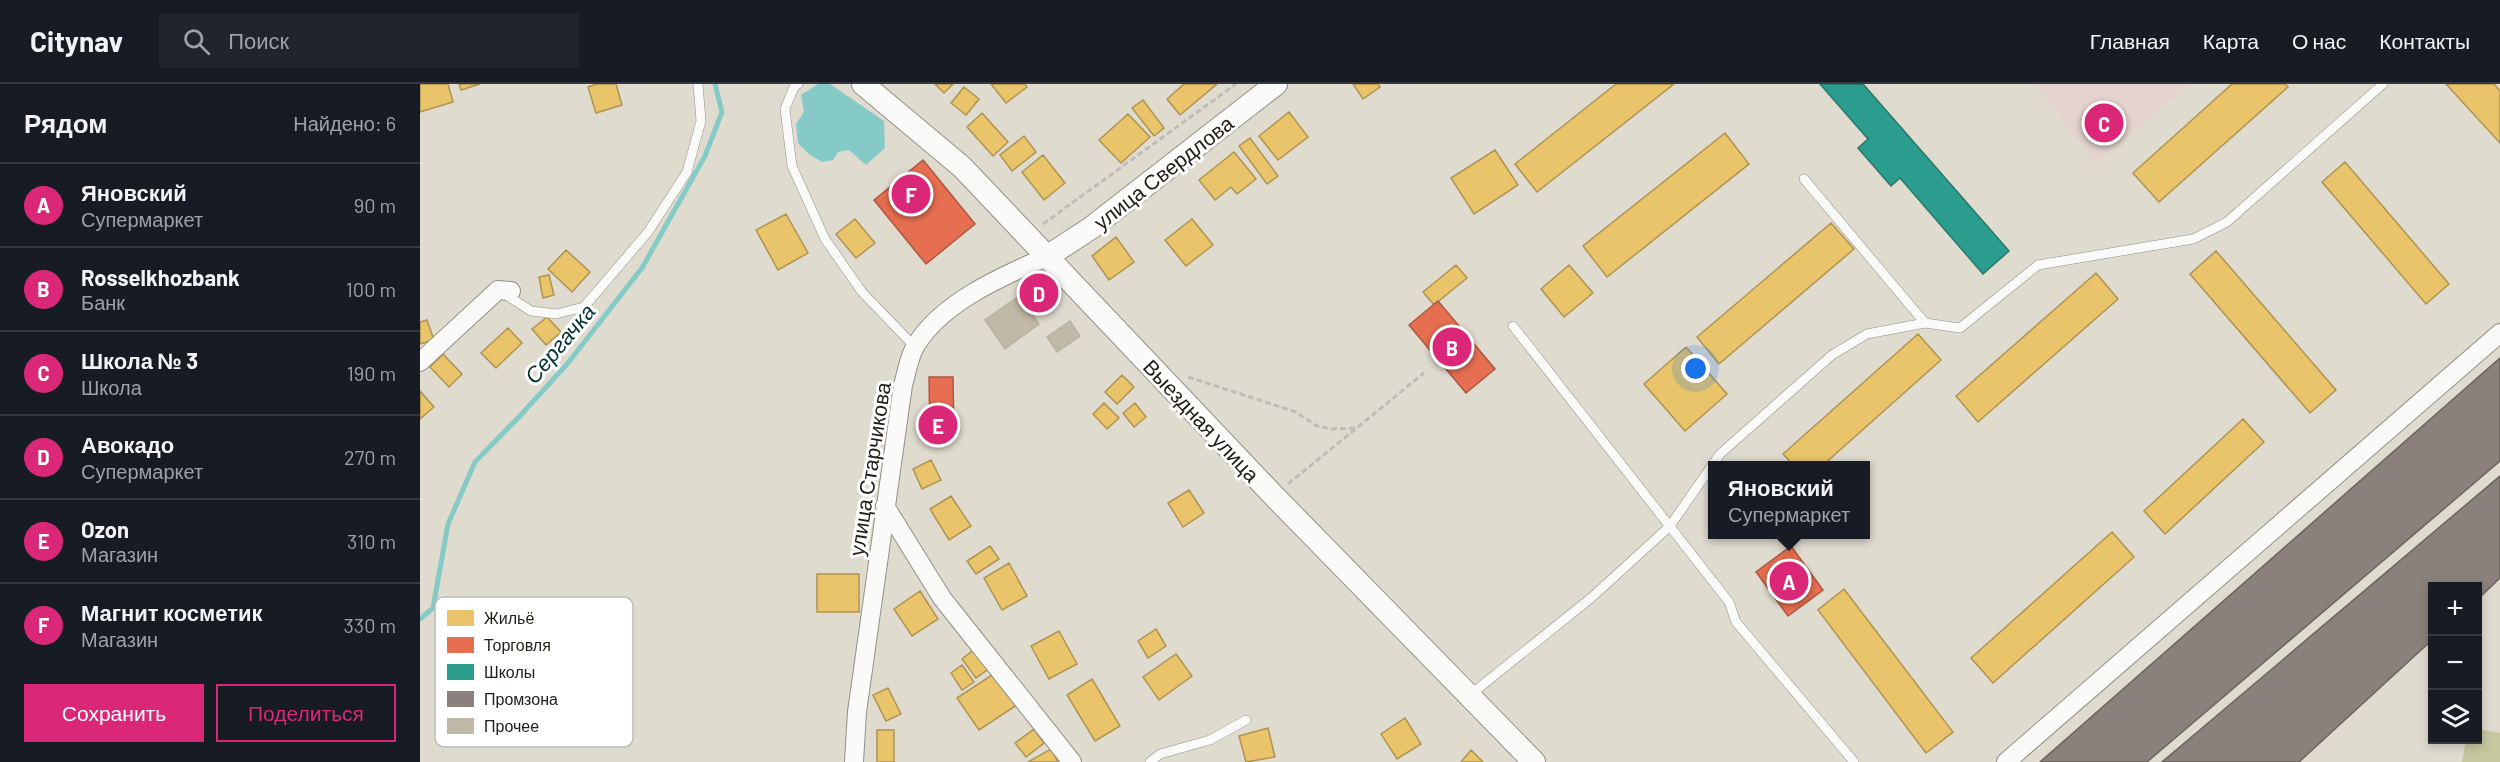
<!DOCTYPE html>
<html lang="ru">
<head>
<meta charset="utf-8">
<style>
  body { margin:0; font-family:Barlow,sans-serif; background:#20242c; color:#f1f3f6 }
  .controls { position:absolute; right:18px; bottom:18px; display:grid; overflow:hidden; border-radius:0px; box-shadow:0 3px 9px #0003 }
  .controls button { width:54px; height:54px; display:grid; place-items:center; padding:0; border:0; border-bottom:2px solid #363941; background:#171b24; color:#f1f3f6; font:30px sans-serif }
  .you { position:absolute; left:1276px; top:285px; width:21px; height:21px; margin:-15px; border:4px solid #fff; border-radius:50%; background:#1a73e8; box-shadow:0 0 0 9px #1a73e833 }
  .badge { display:grid; place-items:center; width:39px; height:39px; border-radius:50%; background:#db2777; color:#fff; font-size:20px; font-weight:700 }
  .pin { position:absolute; translate:-50% -50%; border:3px solid #fff; box-shadow:0 2px 6px #0006 }
  .popup { position:absolute; left:1288px; top:377px; width:162px; height:78px; box-sizing:border-box; display:grid; place-content:center; border-radius:0px; background:#171b24; filter:drop-shadow(0 2px 4px #0005); font-size:20px; white-space:nowrap; color:#9ea1a6 }
  .popup b { font-size:22px; color:#f1f3f6 }
  .popup::after { content:''; position:absolute; left:50%; top:100%; margin-left:-12px; border:12px solid transparent; border-top-color:#171b24 }
  .list { margin:0; padding:0; list-style:none }
  h2 { display:flex; justify-content:space-between; align-items:center; height:78px; margin:0; padding:0 24px; font-size:26px }
  h2 small { font-size:20px; font-weight:400; color:#9ea1a6 }
  .list li { display:grid; grid-template-columns:39px 1fr auto; gap:18px; align-items:center; box-sizing:border-box; height:84px; padding:0 24px; border-top:2px solid #363941 }
  .list b { display:block; font-size:22px; white-space:nowrap }
  .list p { margin:0; font-size:20px; white-space:nowrap; color:#9ea1a6 }
  .list em { font-size:20px; font-style:normal; color:#9ea1a6 }
  .actions { display:flex; gap:12px; padding:18px 24px }
  .actions a { flex:1; padding:14px 0; border:2px solid #db2777; border-radius:0px; text-align:center; font-size:21px; color:#db2777 }
  .actions .main { background:#db2777; color:#fff }
  .icon { flex:none; width:33px; height:33px; fill:none; stroke:currentColor; stroke-width:2; stroke-linecap:round; stroke-linejoin:round }
  .map { position:relative; flex:none; width:2080px; height:678px; overflow:hidden }
  header { display:flex; align-items:center; gap:36px; box-sizing:border-box; height:84px; padding:0 30px; background:#171b24; border-bottom:2px solid #363941 }
  header strong { font-size:28px }
  nav { display:flex; gap:33px; margin-inline-start:auto; font-size:21px }
  .search { width:420px; height:54px; background:#20242c; display:flex; align-items:center; gap:15px; box-sizing:border-box; padding:0 21px; border-radius:0px; color:#9ea1a6; font-size:22px }
  main { display:flex }
  aside { flex:1; background:#171b24 }
  .map>svg:first-child { display:block }
  .education { fill:#e4d3ce }
  .green { fill:#c6c79f }
  .water { fill:#86cac7 }
  .homes { fill:#e9c46a; stroke:#ae9351; stroke-width:1.5 }
  .shops { fill:#e76f51; stroke:#ac5740; stroke-width:1.5 }
  .schools { fill:#2a9d8f; stroke:#28786b; stroke-width:1.5 }
  .industry { fill:#8a817c; stroke:#6b645e; stroke-width:1.5 }
  .lines { fill:none; stroke-linecap:round; stroke-linejoin:round }
  .stream { stroke:#86cac7; stroke-width:5 }
  .building { fill:#c1b9a7; stroke:#b7b2a9; stroke-width:1.5 }
  .service-casing { stroke:#949087; stroke-width:10 }
  .minor-casing { stroke:#949087; stroke-width:20 }
  .tertiary-casing { stroke:#949087; stroke-width:24 }
  .path { stroke:#bfbcb8; stroke-width:3; stroke-dasharray:6 3; stroke-linecap:butt }
  .service { stroke:#fafaf8; stroke-width:9 }
  .minor { stroke:#fafaf8; stroke-width:18 }
  .tertiary { stroke:#fafaf8; stroke-width:22 }
  .labels { text-anchor:middle; dominant-baseline:central; stroke-width:6; stroke-linejoin:round; paint-order:stroke }
  .street-label { font-size:21px; fill:#242018; stroke:#fff }
  .water-label { font-size:22px; font-style:italic; fill:#003232; stroke:#fff }
  .key { fill:#fff; stroke:#bdbcba; stroke-width:1.5 }
  .key-label { font-size:16px; fill:#242018 }
</style>
</head>
<body>
<header>
<strong>Citynav</strong>
<div class="search"><svg class="icon" aria-label="search" viewBox="0 0 24 24"><circle cx="10" cy="10" r="6"/><path d="M15 15l6 6"/></svg>Поиск</div>
<nav><a>Главная</a><a>Карта</a><a>О нас</a><a>Контакты</a></nav>
</header>
<main>
<aside>
<h2>Рядом<small>Найдено: 6</small></h2>
<ul class="list">
<li><span class="badge">A</span><div><b>Яновский</b><p>Супермаркет</p></div><em>90 m</em></li>
<li><span class="badge">B</span><div><b>Rosselkhozbank</b><p>Банк</p></div><em>100 m</em></li>
<li><span class="badge">C</span><div><b>Школа № 3</b><p>Школа</p></div><em>190 m</em></li>
<li><span class="badge">D</span><div><b>Авокадо</b><p>Супермаркет</p></div><em>270 m</em></li>
<li><span class="badge">E</span><div><b>Ozon</b><p>Магазин</p></div><em>310 m</em></li>
<li><span class="badge">F</span><div><b>Магнит косметик</b><p>Магазин</p></div><em>330 m</em></li>
</ul>
<div class="actions"><a class="main">Сохранить</a><a>Поделиться</a></div>
</aside>
<div class="map">
<svg width="2080" height="678" viewBox="0 0 2080 678">
  <rect width="100%" height="100%" fill="#e0dbcf"/>
  <path class="education" d="M1616,0H1771L1675,79Z"/>
  <path class="green" d="M2058,645L2080,649V678H2042L2046,656H2058Z"/>
  <path class="water" d="M398,0H410L464,37L465,64L446,81L429,66L418,68L413,76L402,78L390,71L378,59L376,40L384,28L381,11Z"/>
  <path class="homes" d="M0,0H28L33,18L0,28Z
    M39,0H60L41,6Z
    M177,0H196L202,21L176,29L168,3Z
    M515,0H533L524,9Z
    M571,0H605L607,3L586,19Z
    M764,0H797L760,31L747,15Z
    M933,0H958L960,3L943,15Z
    M1196,0H1254L1117,108L1095,80Z
    M1812,0H1865L1868,3L1739,118L1713,89Z
    M2026,0H2074L2080,7V59Z
    M544,3L559,15L546,31L531,19Z
    M723,16L744,44L734,52L712,24Z
    M869,28L888,53L858,76L839,52Z
    M562,29L588,58L573,72L547,43Z
    M708,30L730,53L701,79L679,56Z
    M1305,49L1329,80L1187,193L1163,162Z
    M604,52L616,68L592,87L580,71Z
    M830,54L858,92L847,100L819,62Z
    M1075,66L1098,101L1054,130L1031,94Z
    M814,68L836,95L817,110L811,103L795,116L779,96Z
    M623,71L645,99L624,116L602,88Z
    M1925,78L2029,200L2006,220L1902,98Z
    M366,130L388,169L358,186L336,146Z
    M435,135L455,159L436,174L416,150Z
    M772,135L793,161L766,182L745,156Z
    M1411,139L1434,165L1299,280L1277,253Z
    M696,153L714,178L689,196L672,172Z
    M146,166L170,188L152,208L128,185Z
    M1796,167L1916,306L1890,329L1770,190Z
    M1036,181L1047,194L1014,221L1003,208Z
    M1149,181L1173,209L1144,233L1121,205Z
    M1676,189L1698,215L1558,338L1536,312Z
    M129,191L134,211L123,214L119,193Z
    M127,233L141,248L126,261L112,245Z
    M7,236L14,256L0,260V238Z
    M88,244L102,259L76,284L61,269Z
    M1498,250L1521,276L1402,382H1374L1363,370Z
    M1266,263L1307,310L1265,347L1224,300Z
    M23,270L42,290L29,303L10,283Z
    M702,291L714,303L697,320L685,308Z
    M0,307L14,323L0,335Z
    M684,319L699,334L687,345L673,330Z
    M715,319L726,333L714,343L703,329Z
    M1823,335L1844,358L1745,450L1724,427Z
    M511,376L521,396L502,405L493,385Z
    M769,406L784,429L763,443L748,419Z
    M531,412L551,442L529,456L510,425Z
    M1692,448L1714,473L1573,599L1551,574Z
    M570,462L579,475L556,490L547,477Z
    M589,479L607,512L582,526L564,494Z
    M397,490H439V528H397Z
    M1424,505L1533,648L1506,669L1398,526Z
    M500,507L518,535L492,552L474,525Z
    M736,545L746,562L728,574L718,557Z
    M639,547L657,580L629,595L611,562Z
    M556,564L570,584L556,594L542,575Z
    M756,570L772,592L739,616L723,593Z
    M542,581L554,598L542,606L531,589Z
    M575,589L597,621L559,646L537,614Z
    M672,595L700,642L675,657L647,611Z
    M468,604L481,630L466,637L453,611Z
    M985,634L1001,660L977,675L961,650Z
    M848,644L855,673L826,678L819,652Z
    M614,645L624,659L606,673L595,659Z
    M457,646H474V678H457Z
    M631,665L638,678H608Z
    M1051,666L1063,678H1041Z"/>
  <path class="shops" d="M503,76L555,140L506,180L454,116Z
    M624,190L639,211L614,229L599,208Z
    M1018,217L1075,285L1046,309L989,241Z
    M509,293H533L534,355L510,356Z
    M1371,462L1403,506L1368,532L1336,488Z"/>
  <path class="schools" d="M1400,0H1443L1589,167L1563,190L1480,94L1471,102L1438,64L1448,55Z"/>
  <path class="industry" d="M2080,274V377L1727,678H1620Z
    M2080,392V494L2058,515V502H2012V556L1879,678H1742Z"/>
  <g class="lines">
    <path class="stream" d="M0,535L13,524L28,440L55,378L98,334L148,279L222,184L285,72L302,28L295,0"/>
  </g>
  <path class="building" d="M599,212L619,240L585,265L565,236Z
    M650,237L660,252L637,268L627,253Z"/>
  <g class="lines">
    <defs>
      <path id="service" d="M378,0L374,3L365,25L372,82L405,155L442,208L495,263
        M1384,95L1505,239
        M83,209L111,227L136,230L164,223L228,148L267,88L281,37L278,0
        M1093,242L1309,518L1316,538L1434,678
        M1050,611L1171,514L1250,442L1300,370L1412,271L1447,250L1505,239L1540,244L1618,181L1773,155L1807,138L1963,0
        M730,678L740,670L790,656L826,636"/>
      <path id="minor" d="M0,278L78,206L91,207
        M465,422L522,514L652,678
        M434,678L437,628L483,301C487,288 489,272 496,261C522,218 583,192 628,172
        M1586,678L2080,249"/>
      <path id="tertiary" d="M443,0L542,83L854,412L1114,678
        M628,172L671,144L856,0"/>
    </defs>
    <use href="#service" class="service-casing"/>
    <use href="#minor" class="minor-casing"/>
    <use href="#tertiary" class="tertiary-casing"/>
    <path class="path" d="M623,140L816,0
      M768,293L876,328L897,342L911,345L938,344
      M868,400L1004,289"/>
    <use href="#service" class="service"/>
    <use href="#minor" class="minor"/>
    <use href="#tertiary" class="tertiary"/>
  </g>
  <g class="labels">
    <g class="street-label">
      <text transform="translate(743 88) rotate(-38)">улица Свердлова</text>
      <text transform="translate(782 336) rotate(47)">Выездная улица</text>
      <text transform="translate(449 385) rotate(-81)">улица Старчикова</text>
    </g>
    <g class="water-label">
      <text transform="translate(139 259) rotate(-50)">Сергачка</text>
    </g>
  </g>
  <rect x="15" y="513" width="198" height="150" rx="9" class="key"/>
  <rect x="27" y="526" width="27" height="16" fill="#e9c46a"/>
  <rect x="27" y="553" width="27" height="16" fill="#e76f51"/>
  <rect x="27" y="580" width="27" height="16" fill="#2a9d8f"/>
  <rect x="27" y="607" width="27" height="16" fill="#8a817c"/>
  <rect x="27" y="634" width="27" height="16" fill="#c1b9a7"/>
  <g class="key-label">
    <text x="64" y="540">Жильё</text>
    <text x="64" y="567">Торговля</text>
    <text x="64" y="594">Школы</text>
    <text x="64" y="621">Промзона</text>
    <text x="64" y="648">Прочее</text>
  </g>
</svg>
<div class="controls">
<button>+</button>
<button>−</button>
<button><svg class="icon" aria-label="layers" viewBox="0 0 24 24"><path d="M12 4l9 5-9 5-9-5zM3 14l9 5 9-5"/></svg></button>
</div>
<div class="you"></div>
<div class="pin badge" style="left:1369px;top:497px">A</div>
<div class="popup"><b>Яновский</b>Супермаркет</div>
<div class="pin badge" style="left:1032px;top:263px">B</div>
<div class="pin badge" style="left:1684px;top:39px">C</div>
<div class="pin badge" style="left:619px;top:209px">D</div>
<div class="pin badge" style="left:518px;top:341px">E</div>
<div class="pin badge" style="left:491px;top:110px">F</div>
</div>
</main>
</body>
</html>
